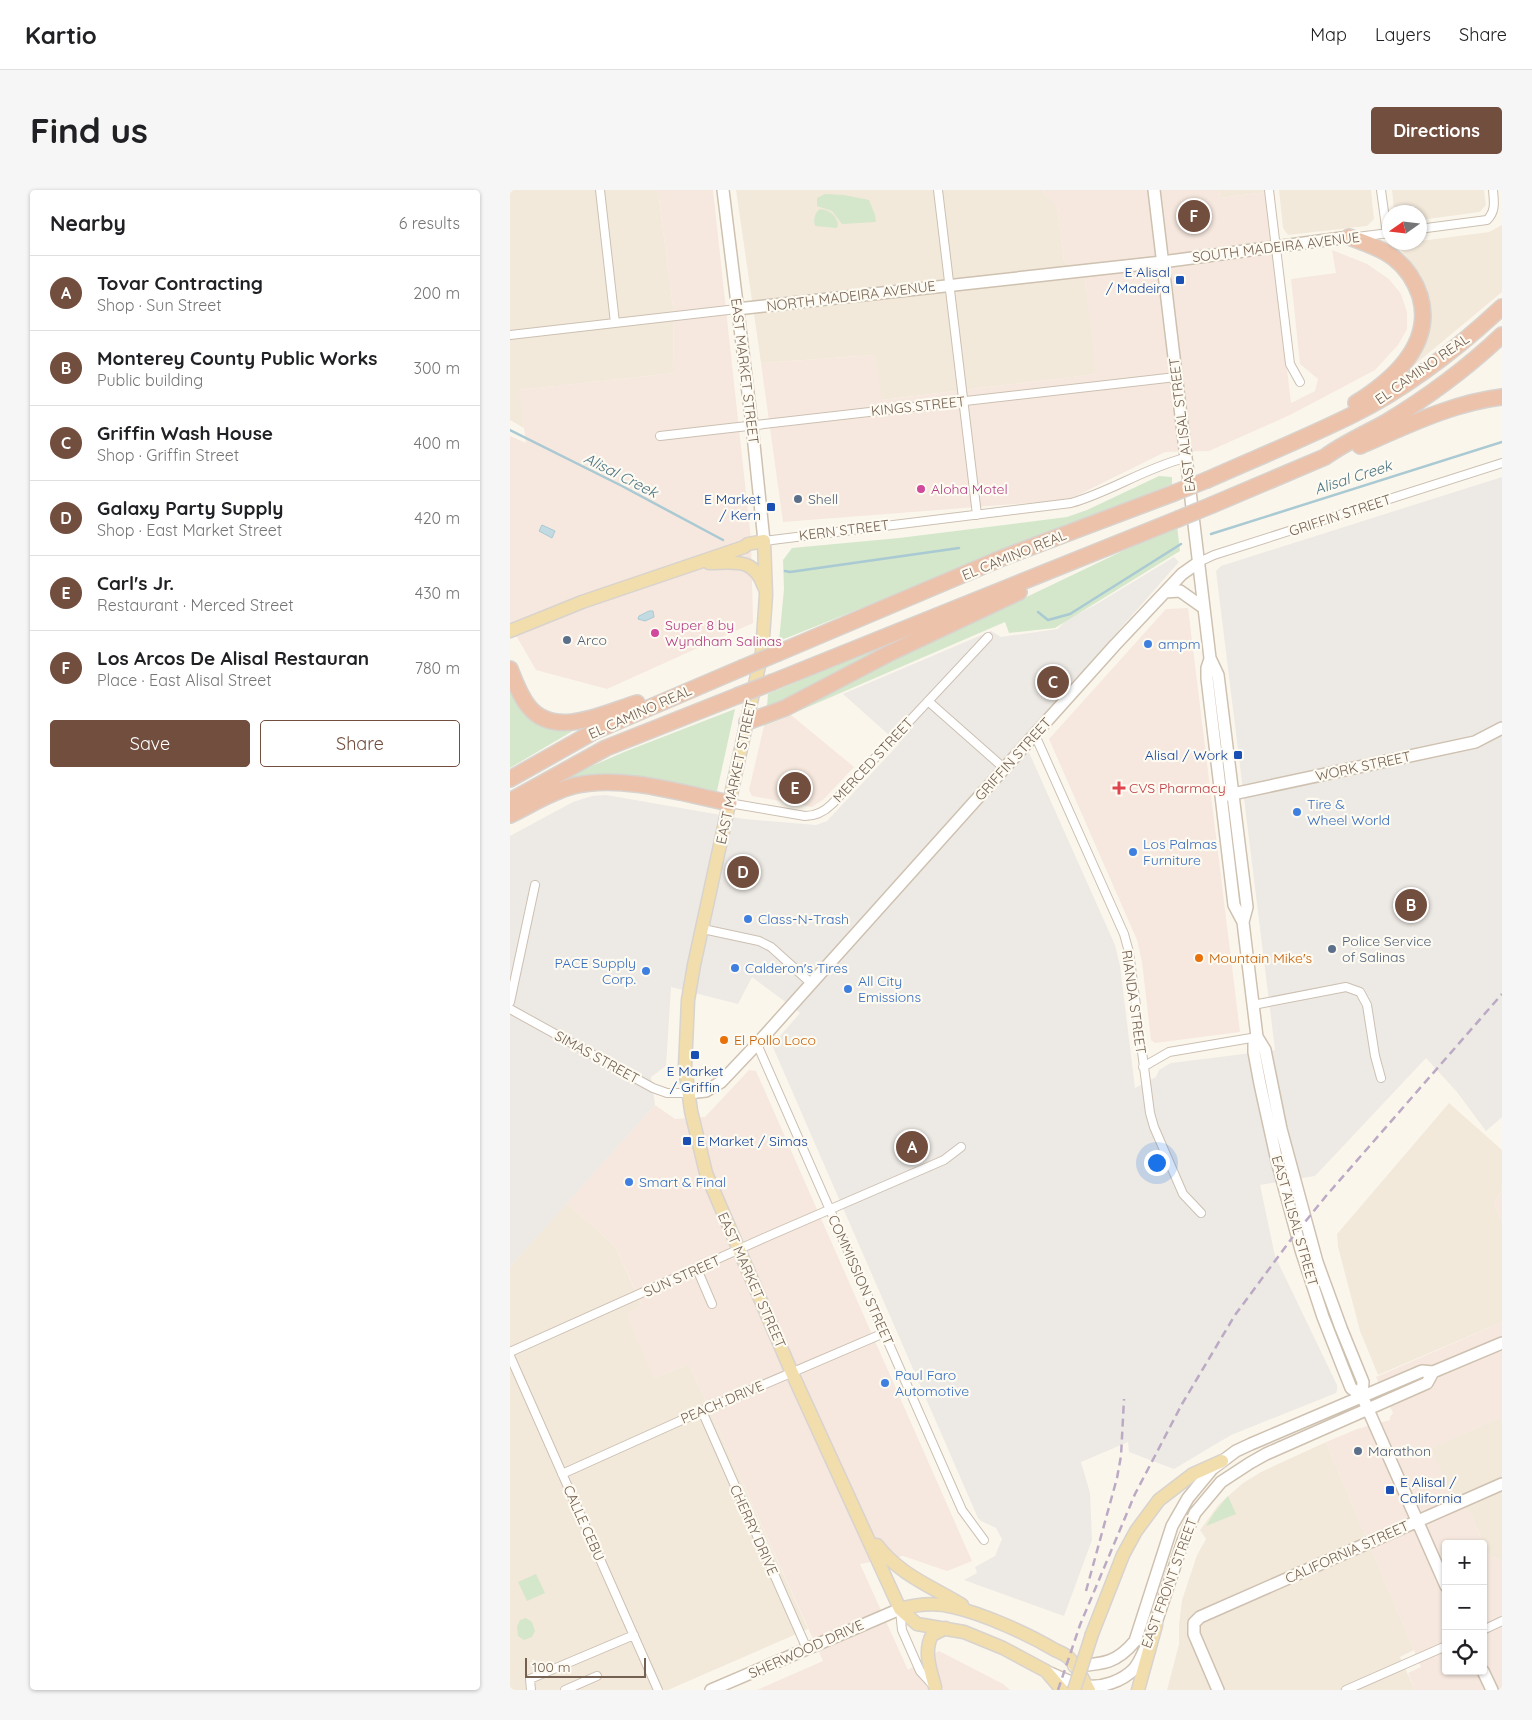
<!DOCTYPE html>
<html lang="en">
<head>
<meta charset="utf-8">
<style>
  body { margin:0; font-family:Quicksand,sans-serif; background:#f6f6f6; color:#202124 }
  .controls { position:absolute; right:15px; bottom:15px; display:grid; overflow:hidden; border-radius:5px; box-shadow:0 1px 4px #0004 }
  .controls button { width:45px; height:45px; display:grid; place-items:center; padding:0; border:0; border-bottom:1px solid #e0e0e0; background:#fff; color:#202124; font:25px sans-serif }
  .compass { position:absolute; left:872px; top:15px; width:45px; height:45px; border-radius:50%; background:#fff; box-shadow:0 1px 4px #0004; rotate:256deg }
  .scale { position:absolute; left:15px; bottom:12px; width:121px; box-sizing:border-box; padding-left:5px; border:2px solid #746151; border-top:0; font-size:14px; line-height:18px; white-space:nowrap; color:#746151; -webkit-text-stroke:4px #fdfaf2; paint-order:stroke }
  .you { position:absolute; left:646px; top:972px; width:18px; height:18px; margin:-12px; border:4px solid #fff; border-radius:50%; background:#1a73e8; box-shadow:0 0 0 8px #1a73e833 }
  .badge { display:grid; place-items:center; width:32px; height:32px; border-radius:50%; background:#724e3f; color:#fff; font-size:16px; font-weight:700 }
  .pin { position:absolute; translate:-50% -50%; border:2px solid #fff; box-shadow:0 1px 5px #0006 }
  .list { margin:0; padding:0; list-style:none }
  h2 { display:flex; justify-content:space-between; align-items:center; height:65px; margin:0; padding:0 20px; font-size:21px }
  h2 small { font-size:16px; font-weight:400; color:#757577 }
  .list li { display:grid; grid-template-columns:32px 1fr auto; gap:15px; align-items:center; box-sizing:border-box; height:75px; padding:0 20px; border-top:1px solid #e0e0e0 }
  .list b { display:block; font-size:19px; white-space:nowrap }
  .list p { margin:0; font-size:16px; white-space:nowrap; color:#757577 }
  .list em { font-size:16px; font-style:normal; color:#757577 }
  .actions { display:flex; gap:10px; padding:15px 20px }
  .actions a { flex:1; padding:11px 0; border:1px solid #724e3f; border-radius:5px; text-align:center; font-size:18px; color:#724e3f }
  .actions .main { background:#724e3f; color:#fff }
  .icon { flex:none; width:28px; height:28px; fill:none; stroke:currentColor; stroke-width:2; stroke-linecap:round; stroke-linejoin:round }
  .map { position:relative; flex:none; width:992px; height:1500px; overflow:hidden; border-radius:5px }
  header { display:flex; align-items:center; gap:30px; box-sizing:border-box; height:70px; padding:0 25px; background:#fff; border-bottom:1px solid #e0e0e0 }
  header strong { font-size:24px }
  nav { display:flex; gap:28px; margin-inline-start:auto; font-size:18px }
  .intro { display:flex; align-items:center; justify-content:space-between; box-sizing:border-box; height:120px; padding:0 30px }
  h1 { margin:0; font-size:35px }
  .button { padding:12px 22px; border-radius:5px; background:#724e3f; color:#fff; font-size:18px; font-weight:700 }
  main { display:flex; gap:30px; padding:0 30px }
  aside { flex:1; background:#fff; border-radius:5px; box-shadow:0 1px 4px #0004 }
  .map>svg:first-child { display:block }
  .residential { fill:#f2e9db }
  .commercial { fill:#f6e8de; fill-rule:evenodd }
  .industrial { fill:#ede9e4 }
  .green { fill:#d4e7cb }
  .water { fill:#c2dbe3; stroke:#a9c9d3 }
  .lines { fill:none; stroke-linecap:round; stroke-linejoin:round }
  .stream { stroke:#a9c9d3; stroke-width:2.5 }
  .street-casing { stroke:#ccc0b2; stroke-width:10 }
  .secondary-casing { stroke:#cec1b0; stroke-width:14 }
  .primary-casing { stroke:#d8d3ce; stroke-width:15 }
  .highway-casing { stroke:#d8d3ce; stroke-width:18 }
  .street { stroke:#fff; stroke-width:8 }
  .secondary { stroke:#fff; stroke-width:11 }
  .primary { stroke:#f1deac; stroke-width:12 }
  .highway { stroke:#edc2aa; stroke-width:15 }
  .rail { stroke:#bbaac4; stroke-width:2.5; stroke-dasharray:8 5; stroke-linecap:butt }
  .primary-bridge-casing { stroke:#d8d3ce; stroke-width:15; stroke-linecap:butt }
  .highway-bridge-casing { stroke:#d8d3ce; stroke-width:18; stroke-linecap:butt }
  .primary-bridge { stroke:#f1deac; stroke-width:12 }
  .highway-bridge { stroke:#edc2aa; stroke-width:15 }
  .transit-dot { fill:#1a4fb4; stroke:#fdfaf2; stroke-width:2 }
  .hotel-dot { fill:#d1479c; stroke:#fdfaf2; stroke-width:2 }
  .service-dot { fill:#5c6f8a; stroke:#fdfaf2; stroke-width:2 }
  .shop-dot { fill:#3f7fe0; stroke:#fdfaf2; stroke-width:2 }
  .health-dot { fill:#e0444e; stroke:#fdfaf2; stroke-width:2 }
  .food-dot { fill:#e8710a; stroke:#fdfaf2; stroke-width:2 }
  .labels { text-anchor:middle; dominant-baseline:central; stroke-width:4.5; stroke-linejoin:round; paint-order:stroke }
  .street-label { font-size:14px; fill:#746151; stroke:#fdfaf2 }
  .transit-label { font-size:14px; fill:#164399; stroke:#fdfaf2; text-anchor:end }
  .hotel-label { font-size:14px; fill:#b23c85; stroke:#fdfaf2; text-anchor:start }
  .service-label { font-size:14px; fill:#4e5e75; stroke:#fdfaf2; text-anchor:start }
  .shop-label { font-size:14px; fill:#366cbe; stroke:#fdfaf2; text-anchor:start }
  .health-label { font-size:14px; fill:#be3a42; stroke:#fdfaf2; text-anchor:start }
  .food-label { font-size:14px; fill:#c56008; stroke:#fdfaf2; text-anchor:start }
  .water-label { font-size:15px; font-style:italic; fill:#4c7584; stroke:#fdfaf2 }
</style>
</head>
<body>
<header>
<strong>Kartio</strong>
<nav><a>Map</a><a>Layers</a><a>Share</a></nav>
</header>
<div class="intro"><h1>Find us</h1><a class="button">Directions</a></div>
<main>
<aside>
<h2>Nearby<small>6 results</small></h2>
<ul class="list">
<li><span class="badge">A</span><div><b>Tovar Contracting</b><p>Shop · Sun Street</p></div><em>200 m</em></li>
<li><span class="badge">B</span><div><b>Monterey County Public Works</b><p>Public building</p></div><em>300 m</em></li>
<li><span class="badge">C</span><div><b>Griffin Wash House</b><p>Shop · Griffin Street</p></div><em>400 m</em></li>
<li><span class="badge">D</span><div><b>Galaxy Party Supply</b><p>Shop · East Market Street</p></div><em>420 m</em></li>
<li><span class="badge">E</span><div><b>Carl's Jr.</b><p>Restaurant · Merced Street</p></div><em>430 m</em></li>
<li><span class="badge">F</span><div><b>Los Arcos De Alisal Restauran</b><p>Place · East Alisal Street</p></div><em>780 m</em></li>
</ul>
<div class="actions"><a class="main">Save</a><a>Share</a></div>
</aside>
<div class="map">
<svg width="992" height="1500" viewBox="0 0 992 1500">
  <rect width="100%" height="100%" fill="#fbf6ec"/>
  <path class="residential" d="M0,0H148L163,117L164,183L10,200L14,238L0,230Z
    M226,0H533L534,4L547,15L554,70L575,88L587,184L371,210L365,165L251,173Z
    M709,0H755L756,2L710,8Z
    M769,0H861L864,29L857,36L778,45L773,38Z
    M882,0H974L976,15L970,22L910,30L909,22H884Z
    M992,35V102L897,181L920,130L910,84L888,56L894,53L909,52L910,51L979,42Z
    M939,913L992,960V1000L984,1013L992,1033V1132L868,1185L850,1141L828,1057L827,1044Z
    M57,1013L105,1056L132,1116L144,1188L179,1174L298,1439L158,1500H0V1077Z
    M992,1227V1371L979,1365L960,1323L941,1303L920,1258Z
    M816,1252L904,1460L890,1467L905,1500H657L669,1454V1434L672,1410L687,1365L696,1349L690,1340L709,1314L733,1293L751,1282Z"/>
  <path class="commercial" d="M148,0H203L241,349L243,433L97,499L26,480L0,435V246L16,253L9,200L164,183L163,117Z
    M533,0H709L710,8L756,2L781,213L805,201L808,189L790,174L781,89L826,83L822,60L857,74L879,89L891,104L897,122V139L888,155L865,180L780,225L699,261L655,262L558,310L273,332L251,173L365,165L372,210L586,184L575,88L554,70L547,16L534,4Z
    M678,418L730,842L645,853L641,850L632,772L627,750L539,549L656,419Z
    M281,525L344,577L314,609L302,617L242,606L239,600L254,536Z
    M239,880L246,881L462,1371L437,1381L393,1366L350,1374L398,1480L429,1461L493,1494L500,1500H247L313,1471L179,1174L144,1188L116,1124L132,1115L105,1056L57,1013L145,915L165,929L195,927Z
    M992,1000V1033L984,1013Z
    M992,1132V1227L921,1258L941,1303L960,1323L979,1365L992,1371V1500H905L898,1483L911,1477L816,1252L847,1239L880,1230V1227L883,1223L866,1187ZM936,1354H973V1481H936Z"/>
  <path class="industrial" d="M992,287V927L976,941L947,902L916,868L805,986L750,995L765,1066L827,1195V1200L826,1203L721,1245L664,1279L619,1262L618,1252L571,1272L580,1303L582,1350L554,1426L454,1390L467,1383L465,1377L485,1366L492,1349L486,1338L471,1331L468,1328L262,855L290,823L242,787L228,814L161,797L156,876L141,887L145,915L0,1077V646L63,612L82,606L96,605L234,629L306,635L317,631L389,554L333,504L481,441L491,447L548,439L556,430L585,415L664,367L669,372L513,549L605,755L610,776L625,898L646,887L649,880L661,873L765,860L706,381L711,376Z"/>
  <path class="green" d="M315,4L334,5L359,10L365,25L366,32L332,34L322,21L307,16V8Z
    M310,19C319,20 326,25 328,34L327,38L305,36C303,30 305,22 310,19Z
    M649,286L662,287V294L269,451L274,399L273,370L282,358L389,348L557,327L577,320Z
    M667,335L670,361L545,438L499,443L495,432L254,536L255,532Z
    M414,438L264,516H257L258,504Z
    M3,499L39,536L66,539L0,578V500Z
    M225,519L207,601L203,603L133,588L46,599L43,593L114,562Z
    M718,1306L726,1324L696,1336L704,1323Z
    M26,1384L35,1403L17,1411L8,1392Z
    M16,1428L22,1432L25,1441L22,1447L14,1450L8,1446L7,1436L10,1430Z"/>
  <path class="water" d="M32,335L45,341L42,348L29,341Z
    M139,421H143L144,427L135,431L128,429L129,426Z"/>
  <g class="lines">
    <path class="stream" d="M0,240L112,296L213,350
      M701,344L992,252
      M275,381L280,382L449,358
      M528,422L538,430L560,424L671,354"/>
    <defs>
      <path id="street" d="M90,0L105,133
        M428,0L467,325
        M759,0L780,174L790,192
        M871,0L877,44
        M909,39L977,30C986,21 984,12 983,0
        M847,47L879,43
        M0,145L227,119
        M150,246L666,187
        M254,351L561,313C600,302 635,278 675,268
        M689,372L704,365L992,273
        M418,511L495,579
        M525,545L614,744L619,762L640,923L644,937L673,1004L691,1023
        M219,613L295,626C306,626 314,622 322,614L478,447
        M193,739L249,751L261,757L302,794
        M0,812L25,695
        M743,815L836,797L850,802L857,815L865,866L871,888
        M0,819L143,898L157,903H178
        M247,854L452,1320L474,1350
        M633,877L659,862L747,847
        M187,1079L202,1114
        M0,1162L254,1048L434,970L451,957
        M0,1166L148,1500
        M192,1221L297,1459
        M52,1284L192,1221L374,1143
        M390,1420L392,1440L410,1481L422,1494
        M973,1440L992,1431
        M21,1500L20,1489L124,1445
        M55,1500L87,1486
        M836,1500L936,1456"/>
      <path id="secondary" d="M213,0L242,235L254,351
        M644,0L700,468L708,485L737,717L733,732
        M227,119L652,72L839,47
        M655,402L670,401L694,418
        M700,469L697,478V488L724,715L733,732L747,847L755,860L771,939L807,1072L831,1138L853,1192L852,1206L936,1396
        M718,605L965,552L992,538
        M747,847L744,854V862L750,894L767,971L791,1060L813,1127L833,1178L841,1198L852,1206
        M178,903L196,901L211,892L247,854L605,455L672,384L689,372
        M643,1442L673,1351L685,1323L711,1292L740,1273L756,1264L917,1193L923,1182
        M564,1476C592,1474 606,1474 625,1451L662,1336L678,1308L702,1279L726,1261L741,1254L912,1181L923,1182L992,1153
        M536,1481C549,1487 562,1494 576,1496C592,1498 612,1491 623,1480C629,1474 632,1465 636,1457
        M973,1481L982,1500
        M201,1500L390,1419
        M708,1500L684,1444V1433L690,1427L992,1294"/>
      <path id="primary" d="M199,373C225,373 244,367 254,397
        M0,441L72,412L234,357L238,354L254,351L256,405L252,462L184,775L178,810L175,877L181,921L196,983L282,1183L390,1419L407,1434L454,1442L493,1458L536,1481L552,1500
        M367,1355C390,1385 421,1396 452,1415
        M390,1419C408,1414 425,1412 443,1417C474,1424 518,1444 545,1460C549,1462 555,1464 559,1468C567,1476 573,1490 579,1500
        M582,1444L613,1365L626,1341L649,1310L683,1284L712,1271
        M425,1497C421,1481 413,1462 422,1445L436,1438
        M628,1500L646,1435"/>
      <path id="highway" d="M839,47C855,53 871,58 884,68C897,78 905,91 910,106C924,154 883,190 846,213
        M850,256C896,236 942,213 992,207
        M697,290C746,268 796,248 844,224C898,197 948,158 992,117
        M702,315L815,267C834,253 855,244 875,233C918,207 956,179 992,145
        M268,463L492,368L664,303
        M0,479C5,492 10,506 19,517C45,549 95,523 127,513
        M263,492L668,329
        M237,532L275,518L380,463L509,402
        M0,589L85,541L232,478
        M0,611L96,558L227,506
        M0,625C21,615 40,602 63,596C110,584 172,603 219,613"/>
    </defs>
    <use href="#street" class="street-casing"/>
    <use href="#secondary" class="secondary-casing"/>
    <use href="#primary" class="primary-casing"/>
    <use href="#highway" class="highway-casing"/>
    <use href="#street" class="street"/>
    <use href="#secondary" class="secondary"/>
    <use href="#primary" class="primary"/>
    <use href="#highway" class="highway"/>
    <path class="rail" d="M576,1401L607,1288L611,1266L614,1209
      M548,1500L570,1435L625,1304L672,1214L725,1125L782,1048L816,1006L992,804"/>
    <defs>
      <path id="primary-bridge" d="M564,1500L582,1444"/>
      <path id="highway-bridge" d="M664,303L697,290
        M668,329L702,315
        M232,478L268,463
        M227,506L263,492"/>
    </defs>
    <use href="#primary-bridge" class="primary-bridge-casing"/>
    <use href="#highway-bridge" class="highway-bridge-casing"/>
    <use href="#primary-bridge" class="primary-bridge"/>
    <use href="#highway-bridge" class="highway-bridge"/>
  </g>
  <g class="transit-dot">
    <rect x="665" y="85" width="10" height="10" rx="2.5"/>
    <rect x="256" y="312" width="10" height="10" rx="2.5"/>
    <rect x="723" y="560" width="10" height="10" rx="2.5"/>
    <rect x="180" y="860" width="10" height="10" rx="2.5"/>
    <rect x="172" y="946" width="10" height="10" rx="2.5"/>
    <rect x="875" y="1295" width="10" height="10" rx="2.5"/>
  </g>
  <g class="hotel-dot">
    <circle cx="411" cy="299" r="5"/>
    <circle cx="145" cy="443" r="5"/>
  </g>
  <g class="service-dot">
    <circle cx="288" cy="309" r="5"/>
    <circle cx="57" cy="450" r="5"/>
    <circle cx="822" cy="759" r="5"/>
    <circle cx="848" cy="1261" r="5"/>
  </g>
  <g class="shop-dot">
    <circle cx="638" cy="454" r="5"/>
    <circle cx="787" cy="622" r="5"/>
    <circle cx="623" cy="662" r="5"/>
    <circle cx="238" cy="729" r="5"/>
    <circle cx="225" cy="778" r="5"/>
    <circle cx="136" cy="781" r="5"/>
    <circle cx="338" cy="799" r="5"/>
    <circle cx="119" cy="992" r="5"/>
    <circle cx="375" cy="1193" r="5"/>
  </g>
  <path class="health-dot" d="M606.5 590.5h5v5h5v5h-5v5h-5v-5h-5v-5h5z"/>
  <g class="food-dot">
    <circle cx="689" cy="768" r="5"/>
    <circle cx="214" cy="850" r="5"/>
  </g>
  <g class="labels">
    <g class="street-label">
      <text transform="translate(766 57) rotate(-7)">SOUTH MADEIRA AVENUE</text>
      <text transform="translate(341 106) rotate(-7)">NORTH MADEIRA AVENUE</text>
      <text transform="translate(912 179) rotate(-35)">EL CAMINO REAL</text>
      <text transform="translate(235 181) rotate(83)">EAST MARKET STREET</text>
      <text transform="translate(408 216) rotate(-6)">KINGS STREET</text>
      <text transform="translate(672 235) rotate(-97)">EAST ALISAL STREET</text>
      <text transform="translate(830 325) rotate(-18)">GRIFFIN STREET</text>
      <text transform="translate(334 340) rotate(-7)">KERN STREET</text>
      <text transform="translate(504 365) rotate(-22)">EL CAMINO REAL</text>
      <text transform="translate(130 522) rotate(-24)">EL CAMINO REAL</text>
      <text transform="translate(503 569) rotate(-48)">GRIFFIN STREET</text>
      <text transform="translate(363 570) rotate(-47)">MERCED STREET</text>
      <text transform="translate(853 576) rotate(-12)">WORK STREET</text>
      <text transform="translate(226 582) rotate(-78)">EAST MARKET STREET</text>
      <text transform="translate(624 812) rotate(82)">RIANDA STREET</text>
      <text transform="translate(87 867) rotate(29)">SIMAS STREET</text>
      <text transform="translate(785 1031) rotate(74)">EAST ALISAL STREET</text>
      <text transform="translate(172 1086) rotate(-24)">SUN STREET</text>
      <text transform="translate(242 1090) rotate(66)">EAST MARKET STREET</text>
      <text transform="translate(351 1090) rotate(66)">COMMISSION STREET</text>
      <text transform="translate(212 1212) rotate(-23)">PEACH DRIVE</text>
      <text transform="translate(74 1333) rotate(66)">CALLE CEBU</text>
      <text transform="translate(244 1340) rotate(66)">CHERRY DRIVE</text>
      <text transform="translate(837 1362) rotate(-24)">CALIFORNIA STREET</text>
      <text transform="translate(659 1393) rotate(-70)">EAST FRONT STREET</text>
      <text transform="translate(296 1459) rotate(-24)">SHERWOOD DRIVE</text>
    </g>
    <g class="transit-label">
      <text x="660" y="82">E Alisal<tspan x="660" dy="16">/ Madeira</tspan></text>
      <text x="251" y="309">E Market<tspan x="251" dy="16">/ Kern</tspan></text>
      <text x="718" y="565">Alisal / Work</text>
      <text x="185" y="881" text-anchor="middle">E Market<tspan x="185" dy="16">/ Griffin</tspan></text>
      <text x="187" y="951" text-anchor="start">E Market / Simas</text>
      <text x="890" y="1292" text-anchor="start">E Alisal /<tspan x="890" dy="16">California</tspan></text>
    </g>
    <g class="hotel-label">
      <text x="421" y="299">Aloha Motel</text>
      <text x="155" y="435">Super 8 by<tspan x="155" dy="16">Wyndham Salinas</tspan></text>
    </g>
    <g class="service-label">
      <text x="298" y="309">Shell</text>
      <text x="67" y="450">Arco</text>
      <text x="832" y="751">Police Service<tspan x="832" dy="16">of Salinas</tspan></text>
      <text x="858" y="1261">Marathon</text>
    </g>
    <g class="shop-label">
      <text x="648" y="454">ampm</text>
      <text x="797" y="614">Tire &amp;<tspan x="797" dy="16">Wheel World</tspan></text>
      <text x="633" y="654">Los Palmas<tspan x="633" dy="16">Furniture</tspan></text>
      <text x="248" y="729">Class-N-Trash</text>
      <text x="126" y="773" text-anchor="end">PACE Supply<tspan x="126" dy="16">Corp.</tspan></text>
      <text x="235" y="778">Calderon's Tires</text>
      <text x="348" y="791">All City<tspan x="348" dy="16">Emissions</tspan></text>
      <text x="129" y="992">Smart &amp; Final</text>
      <text x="385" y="1185">Paul Faro<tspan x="385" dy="16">Automotive</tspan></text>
    </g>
    <g class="health-label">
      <text x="619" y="598">CVS Pharmacy</text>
    </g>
    <g class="food-label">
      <text x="699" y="768">Mountain Mike's</text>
      <text x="224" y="850">El Pollo Loco</text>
    </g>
    <g class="water-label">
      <text transform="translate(111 285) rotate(27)">Alisal Creek</text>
      <text transform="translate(843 287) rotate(-18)">Alisal Creek</text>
    </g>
  </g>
</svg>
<div class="controls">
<button>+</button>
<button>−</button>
<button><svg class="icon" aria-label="locate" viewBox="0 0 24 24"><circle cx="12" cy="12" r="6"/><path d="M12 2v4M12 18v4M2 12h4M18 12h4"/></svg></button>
</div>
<svg class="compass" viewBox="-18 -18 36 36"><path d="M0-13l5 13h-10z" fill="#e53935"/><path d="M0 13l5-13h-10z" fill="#757577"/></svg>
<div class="scale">100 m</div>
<div class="you"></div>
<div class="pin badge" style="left:402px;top:957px">A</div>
<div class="pin badge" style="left:901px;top:715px">B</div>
<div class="pin badge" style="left:543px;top:492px">C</div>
<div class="pin badge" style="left:233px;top:682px">D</div>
<div class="pin badge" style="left:285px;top:598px">E</div>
<div class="pin badge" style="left:684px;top:26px">F</div>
</div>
</main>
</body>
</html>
